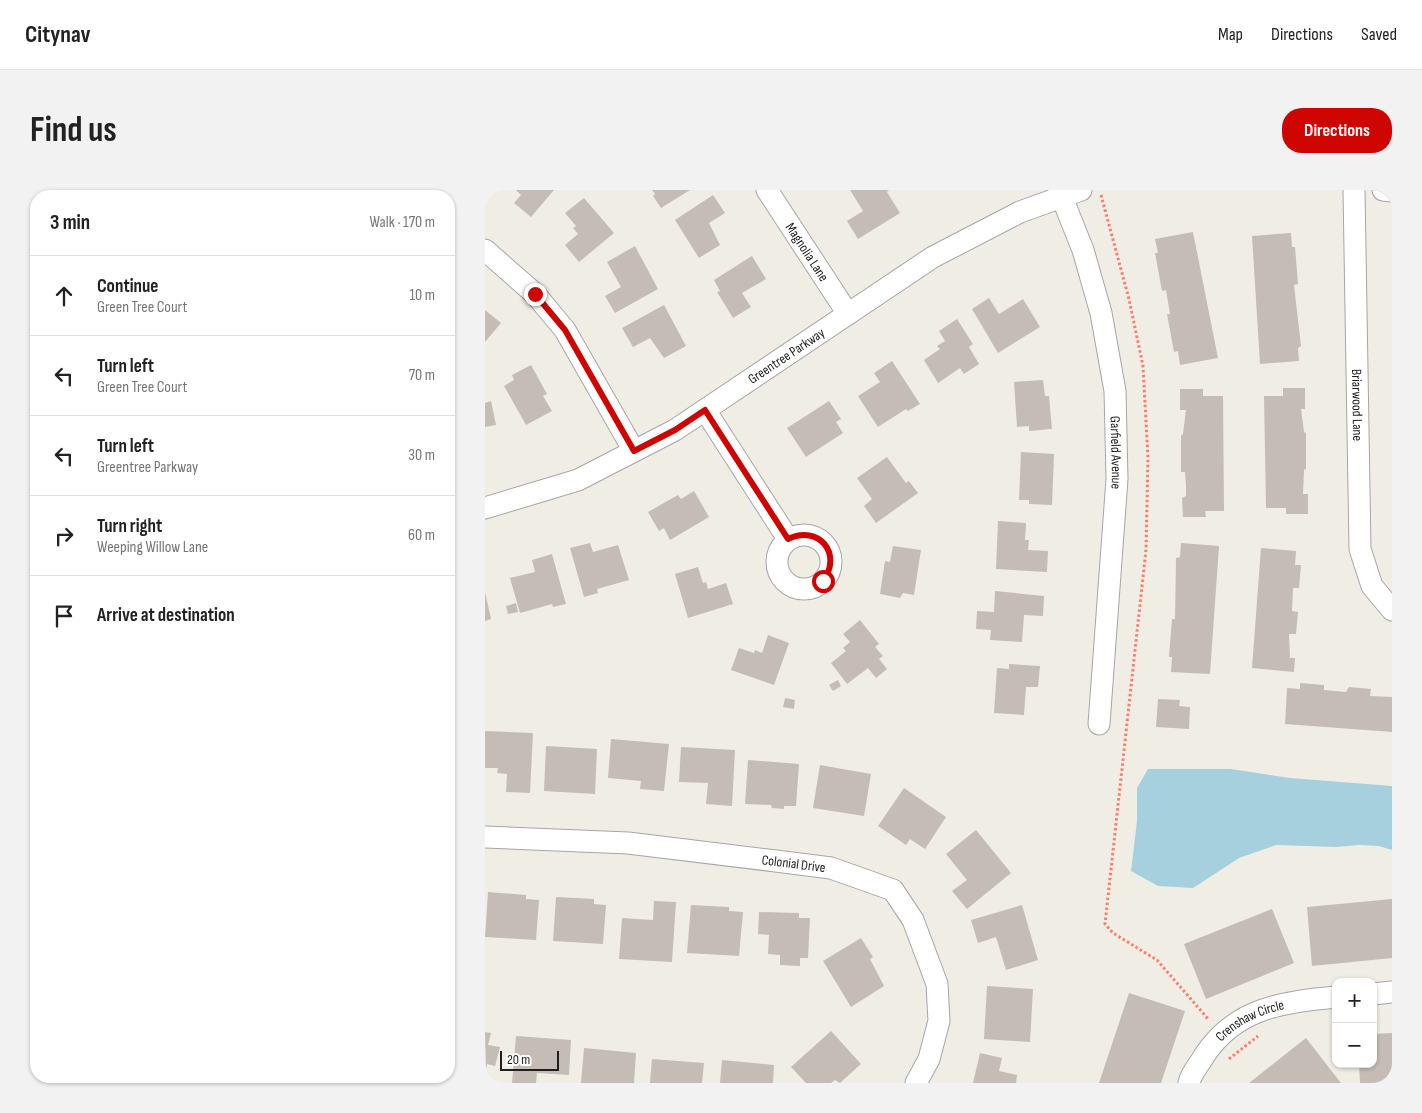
<!DOCTYPE html>
<html lang="en">
<head>
<meta charset="utf-8">
<style>
  body { margin:0; font-family:"Sofia Sans Condensed",sans-serif; background:#f2f2f2; color:#222 }
  .controls { position:absolute; right:15px; bottom:15px; display:grid; overflow:hidden; border-radius:10px; box-shadow:0 1px 4px #0004 }
  .controls button { width:45px; height:45px; display:grid; place-items:center; padding:0; border:0; border-bottom:1px solid #e0e0e0; background:#fff; color:#222; font:25px sans-serif }
  .scale { position:absolute; left:15px; bottom:12px; width:59px; box-sizing:border-box; padding-left:5px; border:2px solid #1f1f1f; border-top:0; font-size:14px; line-height:18px; white-space:nowrap; color:#1f1f1f; -webkit-text-stroke:4px #fff; paint-order:stroke }
  .stop { position:absolute; width:15px; height:15px; margin:-11px; border:4px solid #ce0500; border-radius:50%; background:#fff }
  .stop.end { background:#ce0500; border-color:#fff; box-shadow:0 1px 5px #0008 }
  .list { margin:0; padding:0; list-style:none }
  h2 { display:flex; justify-content:space-between; align-items:center; height:65px; margin:0; padding:0 20px; font-size:21px }
  h2 small { font-size:16px; font-weight:400; color:#767676 }
  .list li { display:grid; grid-template-columns:32px 1fr auto; gap:15px; align-items:center; box-sizing:border-box; height:80px; padding:0 20px; border-top:1px solid #e0e0e0 }
  .list b { display:block; font-size:19px; white-space:nowrap }
  .list p { margin:0; font-size:16px; white-space:nowrap; color:#767676 }
  .list em { font-size:16px; font-style:normal; color:#767676 }
  .icon { flex:none; width:28px; height:28px; fill:none; stroke:currentColor; stroke-width:2; stroke-linecap:round; stroke-linejoin:round }
  .map { position:relative; flex:none; width:907px; height:893px; overflow:hidden; border-radius:20px }
  header { display:flex; align-items:center; gap:30px; box-sizing:border-box; height:70px; padding:0 25px; background:#fff; border-bottom:1px solid #e0e0e0 }
  header strong { font-size:24px }
  nav { display:flex; gap:28px; margin-inline-start:auto; font-size:18px }
  .intro { display:flex; align-items:center; justify-content:space-between; box-sizing:border-box; height:120px; padding:0 30px }
  h1 { margin:0; font-size:35px }
  .button { padding:12px 22px; border-radius:20px; background:#ce0500; color:#fff; font-size:18px; font-weight:700 }
  main { display:flex; gap:30px; padding:0 30px }
  aside { flex:1; background:#fff; border-radius:20px; box-shadow:0 1px 4px #0004 }
  .map>svg:first-child { display:block }
  .water { fill:#a6d0de }
  .building { fill:#c5bcb5 }
  .lines { fill:none; stroke-linecap:round; stroke-linejoin:round }
  .minor-casing { stroke:#a6a6a6; stroke-width:23 }
  .path { stroke:#fa7e6c; stroke-width:3; stroke-dasharray:2.5 2.5; stroke-linecap:butt }
  .minor { stroke:#fff; stroke-width:21 }
  .route { stroke:#ce0500; stroke-width:6 }
  .labels { text-anchor:middle; dominant-baseline:central; stroke-width:4; stroke-linejoin:round; paint-order:stroke }
  .street-label { font-size:14px; fill:#1f1f1f; stroke:#fff }
</style>
</head>
<body>
<header>
<strong>Citynav</strong>
<nav><a>Map</a><a>Directions</a><a>Saved</a></nav>
</header>
<div class="intro"><h1>Find us</h1><a class="button">Directions</a></div>
<main>
<aside>
<h2>3 min<small>Walk · 170 m</small></h2>
<ul class="list">
<li><svg class="icon" aria-label="ahead" viewBox="0 0 24 24"><path d="M12 20V5M6 11l6-6 6 6"/></svg><div><b>Continue</b><p>Green Tree Court</p></div><em>10 m</em></li>
<li><svg class="icon" aria-label="left" viewBox="0 0 24 24"><path d="M17 20v-9H6M10 6l-5 5 5 5"/></svg><div><b>Turn left</b><p>Green Tree Court</p></div><em>70 m</em></li>
<li><svg class="icon" aria-label="left" viewBox="0 0 24 24"><path d="M17 20v-9H6M10 6l-5 5 5 5"/></svg><div><b>Turn left</b><p>Greentree Parkway</p></div><em>30 m</em></li>
<li><svg class="icon" aria-label="right" viewBox="0 0 24 24"><path d="M7 20v-9h11M14 6l5 5-5 5"/></svg><div><b>Turn right</b><p>Weeping Willow Lane</p></div><em>60 m</em></li>
<li><svg class="icon" aria-label="arrive" viewBox="0 0 24 24"><path d="M6 21V4h12l-3 4 3 4H6"/></svg><div><b>Arrive at destination</b></div></li>
</ul>
</aside>
<div class="map">
<svg width="907" height="893" viewBox="0 0 907 893">
  <rect width="100%" height="100%" fill="#f0ede5"/>
  <path class="water" d="M663,579H746L805,588L907,596V660L894,656L874,655L851,657L791,655L754,668L708,698L673,696L646,681L652,631V598Z"/>
  <path class="building" d="M31,0H69L46,27L29,13L36,5Z
    M167,0H205L176,18L168,6L170,4Z
    M365,0H404L402,2L415,23L373,49L362,31L378,21Z
    M228,5L240,23L224,33L235,55L214,68L190,30Z
    M99,8L129,43L94,72L80,55L93,44L88,38L91,36L80,23Z
    M708,42L733,168L695,175L693,161L689,162L682,124H685L681,100L677,101L670,63H673L670,49Z
    M806,43L807,57H810L813,94L809,95L816,156L813,158L814,171L775,174L767,46Z
    M150,56L173,99L130,123L120,106L136,97L122,72Z
    M267,66L281,89L257,103L266,117L248,128L232,102L235,101L229,90Z
    M504,108L514,124L538,109L555,137L513,163L487,119Z
    M179,115L201,156L179,168L165,148L148,157L137,138Z
    M0,120L16,133L0,152Z
    M472,129L488,154L484,157L494,174L479,184L475,178L453,193L439,170L455,159L452,156L460,151L454,141Z
    M407,171L435,214L423,221L421,219L393,237L373,206L395,192L389,183Z
    M46,175L62,204L58,206L67,221L41,235L19,196L29,190L27,185Z
    M558,190L560,206H564L567,239L544,241V236L532,237L529,192Z
    M798,198H820V219H816L819,242L821,243V279L819,280L818,304H823V324H801V318H781L779,206H798Z
    M695,199H718V206H738L739,321H720L721,327H698L697,308L701,306V296L700,282H696V246L698,244L701,220H695Z
    M6,211L11,235L0,237V213Z
    M344,211L356,229L351,232L358,243L321,267L302,238Z
    M536,262L569,264L567,315L544,314V310H534Z
    M402,267L421,293L424,291L433,303L391,333L379,316L387,309L372,288Z
    M209,301L224,327L185,350L179,338L174,341L163,322L193,305L196,309Z
    M513,331L541,333L540,350H544L543,360L563,361L562,382L511,379Z
    M105,353L108,362L133,355L144,390L112,399L113,403L99,407L85,358Z
    M696,353L734,356L725,484L686,482L687,467H684L687,429H690L691,368L695,367Z
    M408,356L436,360L429,405L418,403L415,408L395,404L400,371L405,372Z
    M776,358L811,361L810,375H816L814,398H808L807,421L813,422L811,444H804L805,468H810L809,482L767,478Z
    M67,364L81,414L68,417L67,414L35,423L25,388L50,382L47,370Z
    M213,377L218,393L221,392L223,399L241,393L248,414L203,428L190,384Z
    M510,401L559,406L558,426L539,425L537,452L505,450L506,440L491,439L492,421L509,422Z
    M0,402L6,429L0,431Z
    M31,413L33,422L23,424L21,416Z
    M375,430L394,454L390,457L398,466L394,469L402,479L391,488L383,478L362,494L346,473L361,461L358,458L365,452L358,444Z
    M283,445L304,453L289,495L246,480L254,458L269,463L270,460L277,463Z
    M524,474L555,476L553,497H541L539,525L509,523L512,478L524,479Z
    M353,490L356,496L348,501L344,495Z
    M815,493L839,495V500L861,502L864,497L886,499L885,506L907,507V542L800,534L802,498L815,499Z
    M300,508L310,510L309,519L298,517Z
    M673,509L695,510L694,516L705,517L704,539L671,537Z
    M0,541L48,543L45,603L21,602L22,584L12,583L13,578H0Z
    M126,549L184,554L179,601L155,599L156,591L123,588Z
    M61,556L112,559L110,604L59,601Z
    M196,557L250,560L247,616L221,614L223,593L194,592Z
    M263,570L314,574L311,616H299V619L287,618L286,615L260,614Z
    M335,575L386,584L379,626L328,618Z
    M419,598L461,627L440,659L425,649L421,655L393,636Z
    M491,640L526,683L482,719L467,701L482,690L461,664Z
    M3,702L41,705V709L54,710L51,750L0,747Z
    M71,707L109,709V714L121,715L118,754L68,751Z
    M907,709V768L827,776L822,717Z
    M169,711L191,712L187,772L134,769L137,728L168,730Z
    M206,715L244,717V721L258,722L254,766L202,763Z
    M537,715L553,770L521,780L511,747L493,753L486,730Z
    M787,719L809,773L721,809L699,754Z
    M274,722L314,723V728H325L323,768H315V776L295,775V765L283,764L284,745L273,744Z
    M376,748L388,767L385,769L399,796L366,817L338,771Z
    M502,796L548,799L545,852L499,849Z
    M644,803L700,821L676,893H614Z
    M346,841L376,874L355,893L350,890L346,893H321L306,877Z
    M0,842L6,843L3,855L15,857L10,876L2,874L1,879Z
    M907,843V893H875L874,874H888V844Z
    M31,846L86,850L84,885L52,883L51,893H27Z
    M821,848L856,893H764Z
    M99,858L151,863L149,893H96Z
    M495,863L517,868L514,881L532,885L531,893H488Z
    M167,869L219,873L217,893H165Z
    M237,870L289,875L288,893H235Z"/>
  <g class="lines">
    <defs>
      <g id="minor">
        <path id="s1" d="M282,0L363,124"/>
        <path id="s2" d="M574,0L598,60L616,123L630,201L632,289L614,534"/>
        <path id="s3" d="M869,0L875,359L887,396L907,420"/>
        <path d="M898,0L907,1"/>
        <path d="M0,60L50,104L80,140L149,261"/>
        <path d="M220,220L303,349"/>
        <path id="s4" d="M0,318L93,290L190,240L448,67L535,22L596,0"/>
        <circle cx="319" cy="372" r="27"/>
        <path id="s5" d="M0,647L143,653L291,671L346,678L408,700L428,730L452,794L454,831L444,869L431,893"/>
        <path d="M888,804L907,802"/>
        <path id="s6" d="M704,893C706,883 714,875 719,866C750,818 798,812 851,807"/>
      </g>
    </defs>
    <use href="#minor" class="minor-casing"/>
    <path class="path" d="M616,5L644,109L658,176L663,268L661,360L620,734L628,743L672,770L724,830
      M744,869L773,846"/>
    <use href="#minor" class="minor"/>
  </g>
  <g class="lines">
    <path class="route" d="M50,104L80,140L149,261L190,240L220,220L303,349C334,334 358,364 338,391"/>
  </g>
  <g class="labels">
    <g class="street-label">
      <text stroke="none"><textPath href="#s1" startOffset="74">Magnolia Lane</textPath></text>
      <text stroke="none"><textPath href="#s4" startOffset="340">Greentree Parkway</textPath></text>
      <text stroke="none"><textPath href="#s3" startOffset="215">Briarwood Lane</textPath></text>
      <text stroke="none"><textPath href="#s2" startOffset="271">Garfield Avenue</textPath></text>
      <text stroke="none"><textPath href="#s5" startOffset="310">Colonial Drive</textPath></text>
      <text stroke="none"><textPath href="#s6" startOffset="91">Crenshaw Circle</textPath></text>
    </g>
  </g>
</svg>
<div class="controls">
<button>+</button>
<button>−</button>
</div>
<div class="scale">20 m</div>
<div class="stop" style="left:338px;top:391px"></div>
<div class="stop end" style="left:50px;top:104px"></div>
</div>
</main>
</body>
</html>
